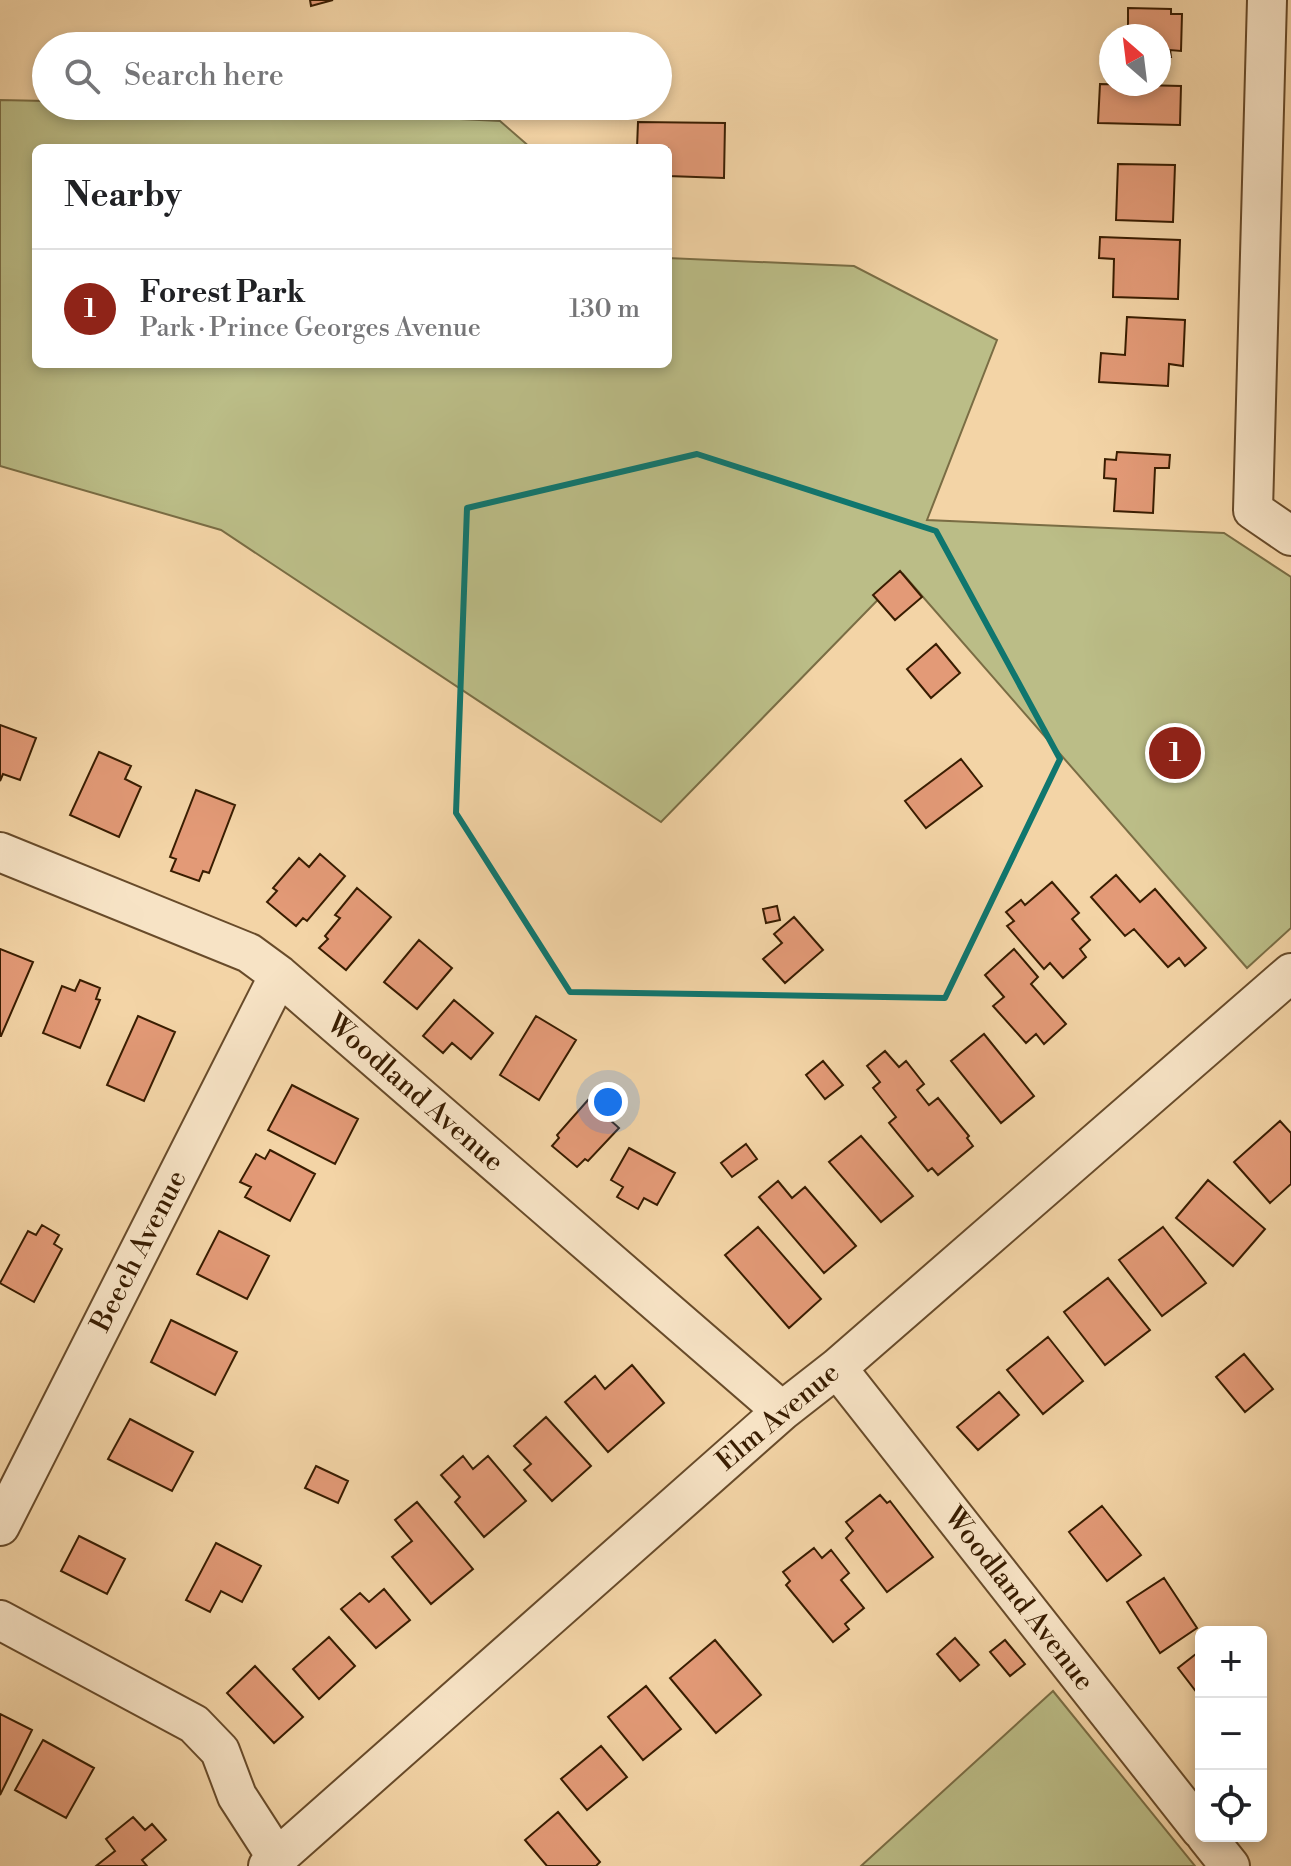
<!DOCTYPE html>
<html lang="en">
<head>
<meta charset="utf-8">
<style>
  body { margin:0; font-family:"Libre Bodoni",serif; background:#f6f6f6; color:#202124 }
  .controls { position:absolute; right:24px; bottom:24px; display:grid; overflow:hidden; border-radius:12px; box-shadow:0 4px 12px #0003 }
  .controls button { width:72px; height:72px; display:grid; place-items:center; padding:0; border:0; border-bottom:2px solid #e0e0e0; background:#fff; color:#202124; font:40px sans-serif }
  .compass { position:absolute; left:1099px; top:24px; width:72px; height:72px; border-radius:50%; background:#fff; box-shadow:0 4px 12px #0003; rotate:332deg }
  .you { position:absolute; left:608px; top:1102px; width:28px; height:28px; margin:-20px; border:6px solid #fff; border-radius:50%; background:#1a73e8; box-shadow:0 0 0 12px #1a73e833 }
  .badge { display:grid; place-items:center; width:52px; height:52px; border-radius:50%; background:#8f2418; color:#fff; font-size:26px; font-weight:700 }
  .pin { position:absolute; translate:-50% -50%; border:4px solid #fff; box-shadow:0 2px 8px #0006 }
  .list { margin:0; padding:0; list-style:none }
  h2 { display:flex; justify-content:space-between; align-items:center; height:104px; margin:0; padding:0 32px; font-size:34px }
  h2 small { font-size:26px; font-weight:400; color:#757577 }
  .list li { display:grid; grid-template-columns:52px 1fr auto; gap:24px; align-items:center; box-sizing:border-box; height:120px; padding:0 32px; border-top:2px solid #e0e0e0 }
  .list b { display:block; font-size:30px; white-space:nowrap }
  .list p { margin:0; font-size:26px; white-space:nowrap; color:#757577 }
  .list em { font-size:26px; font-style:normal; color:#757577 }
  .icon { flex:none; width:44px; height:44px; fill:none; stroke:currentColor; stroke-width:2; stroke-linecap:round; stroke-linejoin:round }
  .map { position:relative; flex:none; width:1291px; height:1866px; overflow:hidden }
  .search { position:absolute; background:#fff; box-shadow:0 4px 12px #0003; left:32px; top:32px; width:640px; height:88px; display:flex; align-items:center; gap:20px; box-sizing:border-box; padding:0 28px; border-radius:44px; color:#757577; font-size:30px }
  .panel { position:absolute; background:#fff; box-shadow:0 4px 12px #0003; left:32px; top:144px; width:640px; height:224px; border-radius:12px }
  .map>svg:first-child { display:block }
  .green { fill:#bbbd87; stroke:#7a6d44; stroke-width:2 }
  .building { fill:#e39a77; stroke:#391d01; stroke-width:2 }
  .lines { fill:none; stroke-linecap:round; stroke-linejoin:round }
  .street-casing { stroke:#684b2a; stroke-width:42 }
  .street { stroke:#f7e3c5; stroke-width:38 }
  .marked { fill:none; stroke:#0f766e; stroke-width:6; stroke-linejoin:round }
  .labels { text-anchor:middle; dominant-baseline:central; stroke-width:8; stroke-linejoin:round; paint-order:stroke }
  .street-label { font-size:28px; fill:#391d01; stroke:#f7e3c5 }
</style>
</head>
<body>
<div class="map">
<svg width="1291" height="1866" viewBox="0 0 1291 1866">
  <rect width="100%" height="100%" fill="#f3d4a6"/>
  <filter id="stains"><feTurbulence type="fractalNoise" baseFrequency=".0025" numOctaves="4"/><feColorMatrix values="0 0 0 0 .2 0 0 0 0 .09 0 0 0 0 .02 0 0 0 .5 -.17"/></filter>
  <radialGradient id="worn" r=".72"><stop offset=".6" stop-color="#630" stop-opacity="0"/><stop offset="1" stop-color="#630" stop-opacity=".3"/></radialGradient>
  <path class="green" d="M0,100L46,101V106H198L500,121L531,148H36V364H668V258L854,266L997,340L927,520L1224,533L1291,577V928L1247,968L903,574L661,822L221,530L0,466Z
    M1053,1691L1195,1866H861Z"/>
  <path class="building" d="M310,0H333L311,6Z
    M1128,8L1171,9V14H1182L1181,51L1170,50L1171,57H1159V36H1116V32H1128Z
    M1100,84L1181,86L1180,125L1098,123Z
    M638,122L725,123L724,178L668,176V148H637Z
    M1118,164L1175,165L1173,222L1116,220Z
    M1100,237L1180,240L1178,299L1113,297L1114,259L1099,258Z
    M1127,317L1185,320L1183,366L1169,364L1168,386L1099,382L1101,353L1125,355Z
    M1117,452L1170,455L1169,468H1155L1153,513L1114,511L1116,479L1104,478L1105,459L1116,460Z
    M900,571L922,597L895,620L873,595Z
    M936,644L960,673L931,698L907,669Z
    M0,725L36,738L20,780L3,774L0,781Z
    M99,752L131,766L125,779L141,787L119,837L70,815Z
    M961,759L982,786L926,828L905,801Z
    M196,790L235,805L209,873L203,871L199,881L171,871L176,859L170,857Z
    M320,854L345,876L307,921L303,918L296,926L267,902L277,891L273,888L299,858L309,867Z
    M1116,875L1140,902L1155,889L1206,948L1185,966L1179,958L1168,967L1134,929L1125,936L1091,897Z
    M1052,882L1079,913L1072,919L1090,940L1080,949L1086,957L1063,978L1050,963L1044,969L1007,926L1014,921L1006,912L1021,900L1025,905Z
    M357,888L391,917L346,970L319,948L328,939L325,936L340,918L335,915Z
    M777,906L780,920L766,923L763,909Z
    M794,917L823,950L785,983L763,959L782,943L774,934Z
    M419,940L452,968L417,1009L384,982Z
    M0,949L33,962L1,1036H0Z
    M1014,949L1038,977L1031,984L1066,1024L1044,1044L1036,1034L1026,1043L993,1006L1004,997L985,975Z
    M80,980L100,988L96,999L100,1000L80,1048L43,1033L62,986L75,991Z
    M454,1000L493,1033L471,1059L452,1043L443,1053L423,1036Z
    M138,1016L175,1032L144,1101L107,1085Z
    M536,1016L576,1040L539,1100L500,1075Z
    M984,1034L1034,1096L1001,1123L951,1061Z
    M885,1051L899,1067L906,1061L924,1084L917,1090L929,1105L938,1098L969,1136L967,1138L973,1146L938,1175L932,1168L928,1171L889,1123L896,1117L873,1088L880,1082L867,1066Z
    M823,1061L843,1085L825,1099L806,1075Z
    M292,1085L358,1119L335,1164L268,1130Z
    M588,1100L619,1128L588,1161L585,1159L577,1167L552,1146L559,1138L557,1135Z
    M1280,1121L1291,1133V1184L1270,1203L1234,1162Z
    M861,1136L913,1196L881,1222L829,1162Z
    M746,1144L757,1159L732,1177L721,1163Z
    M629,1148L675,1173L657,1205L644,1198L638,1209L617,1197L623,1187L611,1180Z
    M270,1150L315,1174L290,1221L245,1197L251,1187L240,1182L256,1154L265,1159Z
    M1208,1180L1265,1229L1233,1266L1176,1218Z
    M778,1181L792,1198L805,1187L856,1246L824,1273L759,1197Z
    M42,1225L59,1235L54,1244L62,1249L34,1302L0,1283L28,1231L36,1235Z
    M758,1227L821,1299L789,1328L725,1255Z
    M1163,1227L1206,1283L1162,1316L1119,1260Z
    M219,1231L269,1256L247,1299L197,1274Z
    M1108,1278L1150,1330L1105,1365L1064,1312Z
    M171,1320L237,1352L215,1395L151,1362Z
    M1048,1337L1083,1381L1043,1414L1007,1370Z
    M1244,1354L1273,1389L1245,1412L1216,1377Z
    M632,1365L664,1403L608,1452L565,1402L595,1376L605,1389Z
    M999,1392L1019,1415L978,1450L957,1427Z
    M546,1417L591,1466L552,1501L524,1470L531,1464L514,1446Z
    M130,1419L193,1452L172,1491L108,1459Z
    M463,1456L473,1469L488,1456L526,1501L484,1537L455,1502L460,1497L441,1475Z
    M316,1466L348,1481L338,1503L305,1488Z
    M880,1495L887,1503L890,1501L933,1557L887,1592L846,1538L853,1531L846,1522Z
    M417,1502L473,1569L431,1604L392,1557L412,1541L395,1520Z
    M1102,1506L1141,1555L1107,1581L1069,1532Z
    M79,1536L125,1559L107,1594L61,1571Z
    M216,1543L261,1566L242,1602L221,1591L210,1612L186,1600Z
    M814,1548L822,1558L831,1550L849,1573L841,1580L864,1608L845,1624L849,1629L833,1642L786,1585L790,1581L783,1572Z
    M1164,1578L1197,1628L1160,1653L1127,1602Z
    M384,1589L410,1620L376,1648L341,1609L360,1593L369,1602Z
    M329,1637L355,1666L319,1699L293,1669Z
    M955,1638L979,1665L960,1681L937,1654Z
    M715,1640L761,1695L716,1733L670,1678Z
    M1005,1640L1025,1664L1010,1676L990,1652Z
    M1201,1650V1698L1178,1668Z
    M255,1666L303,1717L274,1743L227,1693Z
    M646,1686L681,1729L643,1760L608,1717Z
    M0,1714L32,1730L0,1795Z
    M43,1740L94,1768L66,1818L15,1790Z
    M601,1746L627,1777L587,1810L561,1779Z
    M558,1812L600,1862L596,1866H547L525,1840Z
    M133,1817L145,1830L152,1824L166,1840L142,1860L147,1866H96L115,1851L106,1839Z"/>
  <g class="lines">
    <defs>
      <path id="street" d="M1267,0L1253,510L1291,536
        M0,852L249,953L279,975L782,1411
        M837,1368L1201,1830
        M0,1526L279,975
        M0,1620L194,1724L220,1751L237,1796L277,1858
        M1206,1836L1230,1866
        M268,1866L782,1411L837,1368L1291,973"/>
    </defs>
    <use href="#street" class="street-casing"/>
    <use href="#street" class="street"/>
  </g>
  <path class="marked" d="M697,454L936,531L1060,759L945,998L570,992L456,813L467,508Z"/>
  <g class="labels">
    <g class="street-label">
      <text transform="translate(415 1093) rotate(41)">Woodland Avenue</text>
      <text transform="translate(139 1251) rotate(-63)">Beech Avenue</text>
      <text transform="translate(778 1417) rotate(-40)">Elm Avenue</text>
      <text transform="translate(1019 1599) rotate(52)">Woodland Avenue</text>
    </g>
  </g>
  <rect width="100%" height="100%" filter="url(#stains)"/>
  <rect width="100%" height="100%" fill="url(#worn)"/>
</svg>
<div class="controls">
<button>+</button>
<button>−</button>
<button><svg class="icon" aria-label="locate" viewBox="0 0 24 24"><circle cx="12" cy="12" r="6"/><path d="M12 2v4M12 18v4M2 12h4M18 12h4"/></svg></button>
</div>
<svg class="compass" viewBox="-18 -18 36 36"><path d="M0-13l5 13h-10z" fill="#e53935"/><path d="M0 13l5-13h-10z" fill="#757577"/></svg>
<div class="you"></div>
<div class="pin badge" style="left:1175px;top:753px">1</div>
<div class="search"><svg class="icon" aria-label="search" viewBox="0 0 24 24"><circle cx="10" cy="10" r="6"/><path d="M15 15l6 6"/></svg>Search here</div>
<section class="panel">
<h2>Nearby<small></small></h2>
<ul class="list">
<li><span class="badge">1</span><div><b>Forest Park</b><p>Park · Prince Georges Avenue</p></div><em>130 m</em></li>
</ul>
</section>
</div>
</body>
</html>
